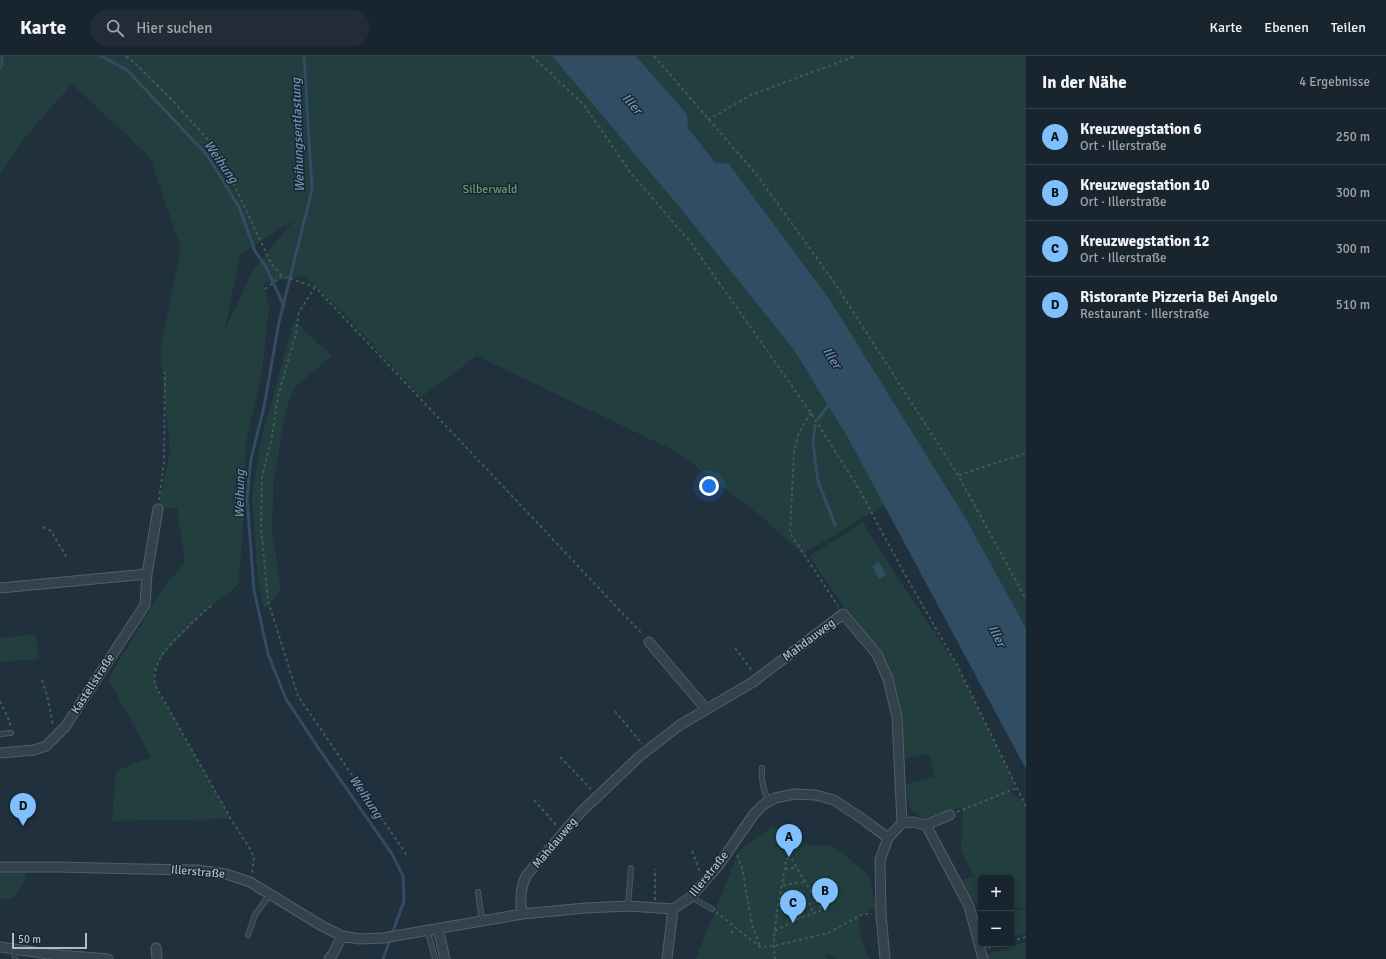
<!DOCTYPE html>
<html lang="de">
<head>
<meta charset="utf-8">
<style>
  body { margin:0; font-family:Signika,sans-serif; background:#212c36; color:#f1f3f6 }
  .controls { position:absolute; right:12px; bottom:12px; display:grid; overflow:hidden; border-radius:6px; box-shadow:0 2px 6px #0003 }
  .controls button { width:36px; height:36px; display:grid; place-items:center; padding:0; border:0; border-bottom:1px solid #36414a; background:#18242e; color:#f1f3f6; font:20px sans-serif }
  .scale { position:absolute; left:12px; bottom:10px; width:75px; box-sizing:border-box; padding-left:4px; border:2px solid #afbcc9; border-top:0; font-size:11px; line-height:14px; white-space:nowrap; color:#afbcc9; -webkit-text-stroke:3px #192732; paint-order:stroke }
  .you { position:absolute; left:709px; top:430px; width:14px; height:14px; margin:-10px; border:3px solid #fff; border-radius:50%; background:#1a73e8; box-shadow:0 0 0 6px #1a73e833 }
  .badge { display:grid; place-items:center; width:26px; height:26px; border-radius:50%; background:#7ec0ff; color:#111; font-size:13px; font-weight:700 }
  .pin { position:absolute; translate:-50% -33px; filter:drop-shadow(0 1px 2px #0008) }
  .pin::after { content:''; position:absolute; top:21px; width:14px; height:12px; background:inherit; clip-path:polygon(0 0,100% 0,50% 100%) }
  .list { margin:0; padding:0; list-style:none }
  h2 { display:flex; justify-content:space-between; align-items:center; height:52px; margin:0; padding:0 16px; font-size:17px }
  h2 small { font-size:13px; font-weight:400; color:#9fa4aa }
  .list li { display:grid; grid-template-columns:26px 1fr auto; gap:12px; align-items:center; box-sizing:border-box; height:56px; padding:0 16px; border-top:1px solid #36414a }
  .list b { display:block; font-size:15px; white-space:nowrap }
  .list p { margin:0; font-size:13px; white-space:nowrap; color:#9fa4aa }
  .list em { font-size:13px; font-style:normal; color:#9fa4aa }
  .icon { flex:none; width:22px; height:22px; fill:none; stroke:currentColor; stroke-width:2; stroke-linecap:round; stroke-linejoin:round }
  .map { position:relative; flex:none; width:1026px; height:903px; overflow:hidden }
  header { display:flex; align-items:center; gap:24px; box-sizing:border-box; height:56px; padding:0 20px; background:#18242e; border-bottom:1px solid #36414a }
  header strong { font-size:19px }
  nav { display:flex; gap:22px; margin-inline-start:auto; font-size:14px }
  .search { width:280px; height:36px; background:#212c36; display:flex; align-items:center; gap:10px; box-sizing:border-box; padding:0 14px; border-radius:22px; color:#9fa4aa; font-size:15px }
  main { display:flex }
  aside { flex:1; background:#18242e }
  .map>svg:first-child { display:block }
  .green { fill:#223e3e; fill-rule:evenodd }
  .water { fill:#314d64 }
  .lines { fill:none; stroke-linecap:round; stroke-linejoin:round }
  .stream { stroke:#314d64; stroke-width:3 }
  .lane-casing { stroke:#525f6b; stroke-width:6 }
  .street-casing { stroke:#525f6b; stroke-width:11 }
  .path { stroke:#405a5a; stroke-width:2; stroke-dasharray:3 3; stroke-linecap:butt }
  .lane { stroke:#34424d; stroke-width:4.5 }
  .street { stroke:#34424d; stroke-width:9 }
  .labels { text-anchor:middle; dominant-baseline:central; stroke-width:3; stroke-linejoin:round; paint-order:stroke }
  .park-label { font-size:12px; fill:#649c6a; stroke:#192732 }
  .street-label { font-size:12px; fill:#afbcc9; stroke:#192732 }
  .water-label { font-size:13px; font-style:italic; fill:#6d92b0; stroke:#192732 }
</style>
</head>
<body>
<header>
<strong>Karte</strong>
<div class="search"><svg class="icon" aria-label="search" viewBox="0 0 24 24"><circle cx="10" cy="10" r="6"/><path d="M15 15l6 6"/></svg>Hier suchen</div>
<nav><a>Karte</a><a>Ebenen</a><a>Teilen</a></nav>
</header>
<main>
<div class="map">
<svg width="1026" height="903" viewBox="0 0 1026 903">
  <rect width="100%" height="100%" fill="#20303d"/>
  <path class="green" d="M0,0H552L681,153L794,294L849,384L884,449L803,498L758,458L677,396L477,300L421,341L344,258L305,220L264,227L269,252L262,317L246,387L242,487L238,529L202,558L158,605L155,615L154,622L158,635L231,763L112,765L116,715L151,701L108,623L165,529L185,507L177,452L158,453L170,395L160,294L181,193L150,101L72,28L23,84L0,119ZM294,164L253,214L224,276L240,199Z
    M636,0H1026V572L965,461L828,241L729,108L715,106L688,72L687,58Z
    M294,264L332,300L295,331L286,354L274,422L272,472L281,534L264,553L257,516L252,442L260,387Z
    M863,466L897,521L957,610L1014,726L1008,736L1023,745L1026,750V851L1011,852V822H981V849L971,843L962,824L974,820L961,794L963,751L925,764L910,753L906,731L910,727L935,721L929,698L903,703C901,681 902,650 895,630C885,597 864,577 844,551C831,534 821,517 809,500Z
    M36,578L39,603L0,606V582Z
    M773,770L786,780L811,789L832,790L848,801L869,820L876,852L859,860L860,880L869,903H835V901L826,898V903H695L698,897L739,795Z
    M7,814L24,815L26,823L13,842L0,844V816Z
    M1026,853V877L1011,881V855Z
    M1026,886V903H989L987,898Z"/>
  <path class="water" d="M552,0H636L687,58L688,72L715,106L729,108L828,241L965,461L1026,572V713L849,384L794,294L681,153Z
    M879,506L886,519L879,523L872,510Z"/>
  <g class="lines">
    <path class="stream" d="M101,0L127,14L207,99L239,151L255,195L266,211L284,250
      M304,0L312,134L279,266L264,351L251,403L247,442L254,534L268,598L286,643L319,693L392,798L403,820L404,845L383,903
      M0,12L2,9V0
      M818,363L828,350
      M815,369L813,387L818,425L835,469"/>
    <defs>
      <path id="lane" d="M0,678L11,677
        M762,712C761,725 763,734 769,746
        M478,836L482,864
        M691,841L712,853
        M628,850L631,812
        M427,873L435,903
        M248,879L255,859L270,838
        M14,894L15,903"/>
      <path id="street" d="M0,532L147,518
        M649,586L706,653
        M0,697L34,694L46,690L65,671L145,549L147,518L158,453
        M926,769L969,850L983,903
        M0,811H57L140,813L197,814L226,818L250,826L322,870L342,880L360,883L383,882L522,858L586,852L628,850L673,853L691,841L718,810L754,758L763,749L775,742L794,738L815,739L834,744L864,764L888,782L902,767L913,766L926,769L950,759
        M522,858C520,843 520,834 526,820L581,756L641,699L680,669L753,626L843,558L877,598L888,623L897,661L902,767
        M438,872L445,903
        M0,891L48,898L108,903
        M156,892L157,903
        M329,903L333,898L342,880
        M667,903L673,853
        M885,903L881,858L880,804L888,782"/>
    </defs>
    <use href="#lane" class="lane-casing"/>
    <use href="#street" class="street-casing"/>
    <path class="path" d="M126,0L136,8L172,44L218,95L271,207L282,220L315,231L643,579
      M532,0L584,49L630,116L691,187L811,357L859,433L904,517L957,609L1026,750
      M654,0L756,118L834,226L958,419L1026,543
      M708,64L751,39L856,0
      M315,231L299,256L296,277L278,340L272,381L262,421L261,471L268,545L298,640L408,801
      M265,233L282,220
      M811,357L799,376L794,395L790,477L838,550
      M959,419L1026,397
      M159,444L164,406L165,316
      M43,471L51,475L67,502
      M211,550C201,558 192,567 183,576C167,591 152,606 155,629L231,763L250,793L254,802L252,817
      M735,592L752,615
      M42,624L48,643L53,669
      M0,645L10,666V671
      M615,655L642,688
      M560,701L591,733
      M534,744L557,770
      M957,756L1017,732
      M692,795L700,816
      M737,799L742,811L752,869L760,890
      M785,813L797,812
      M783,829L806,826
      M655,844V813
      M716,856L760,891L774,890L828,877L863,858H872
      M800,862L797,851L803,847L810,848L813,857
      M775,875L800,862L822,854L791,802L786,803C782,835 771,871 775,903
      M731,877L735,871
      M1011,885L1026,881
      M988,892L1002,888"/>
    <use href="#lane" class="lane"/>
    <use href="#street" class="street"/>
  </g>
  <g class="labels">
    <g class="park-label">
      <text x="490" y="133">Silberwald</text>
    </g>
    <g class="street-label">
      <text transform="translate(809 584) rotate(-37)">Mahdauweg</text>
      <text transform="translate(93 628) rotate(-57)">Kastellstraße</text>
      <text transform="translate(555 787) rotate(-50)">Mahdauweg</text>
      <text transform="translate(198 816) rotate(5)">Illerstraße</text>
      <text transform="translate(709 818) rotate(-51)">Illerstraße</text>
    </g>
    <g class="water-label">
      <text transform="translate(632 48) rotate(48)">Iller</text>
      <text transform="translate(298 79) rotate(-92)">Weihungsentlastung</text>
      <text transform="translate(221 106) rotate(55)">Weihung</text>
      <text transform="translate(832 302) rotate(57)">Iller</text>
      <text transform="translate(240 438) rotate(-89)">Weihung</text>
      <text transform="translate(997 580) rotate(63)">Iller</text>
      <text transform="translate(366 741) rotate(56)">Weihung</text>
    </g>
  </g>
</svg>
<div class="controls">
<button>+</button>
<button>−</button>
</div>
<div class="scale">50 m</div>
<div class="you"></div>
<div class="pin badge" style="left:789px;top:801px">A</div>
<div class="pin badge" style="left:825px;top:855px">B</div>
<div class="pin badge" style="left:793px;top:867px">C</div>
<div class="pin badge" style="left:23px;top:770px">D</div>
</div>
<aside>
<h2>In der Nähe<small>4 Ergebnisse</small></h2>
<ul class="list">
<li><span class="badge">A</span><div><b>Kreuzwegstation 6</b><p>Ort · Illerstraße</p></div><em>250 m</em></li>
<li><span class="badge">B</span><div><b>Kreuzwegstation 10</b><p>Ort · Illerstraße</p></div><em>300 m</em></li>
<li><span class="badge">C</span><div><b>Kreuzwegstation 12</b><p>Ort · Illerstraße</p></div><em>300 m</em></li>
<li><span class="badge">D</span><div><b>Ristorante Pizzeria Bei Angelo</b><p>Restaurant · Illerstraße</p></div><em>510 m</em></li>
</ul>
</aside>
</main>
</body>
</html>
